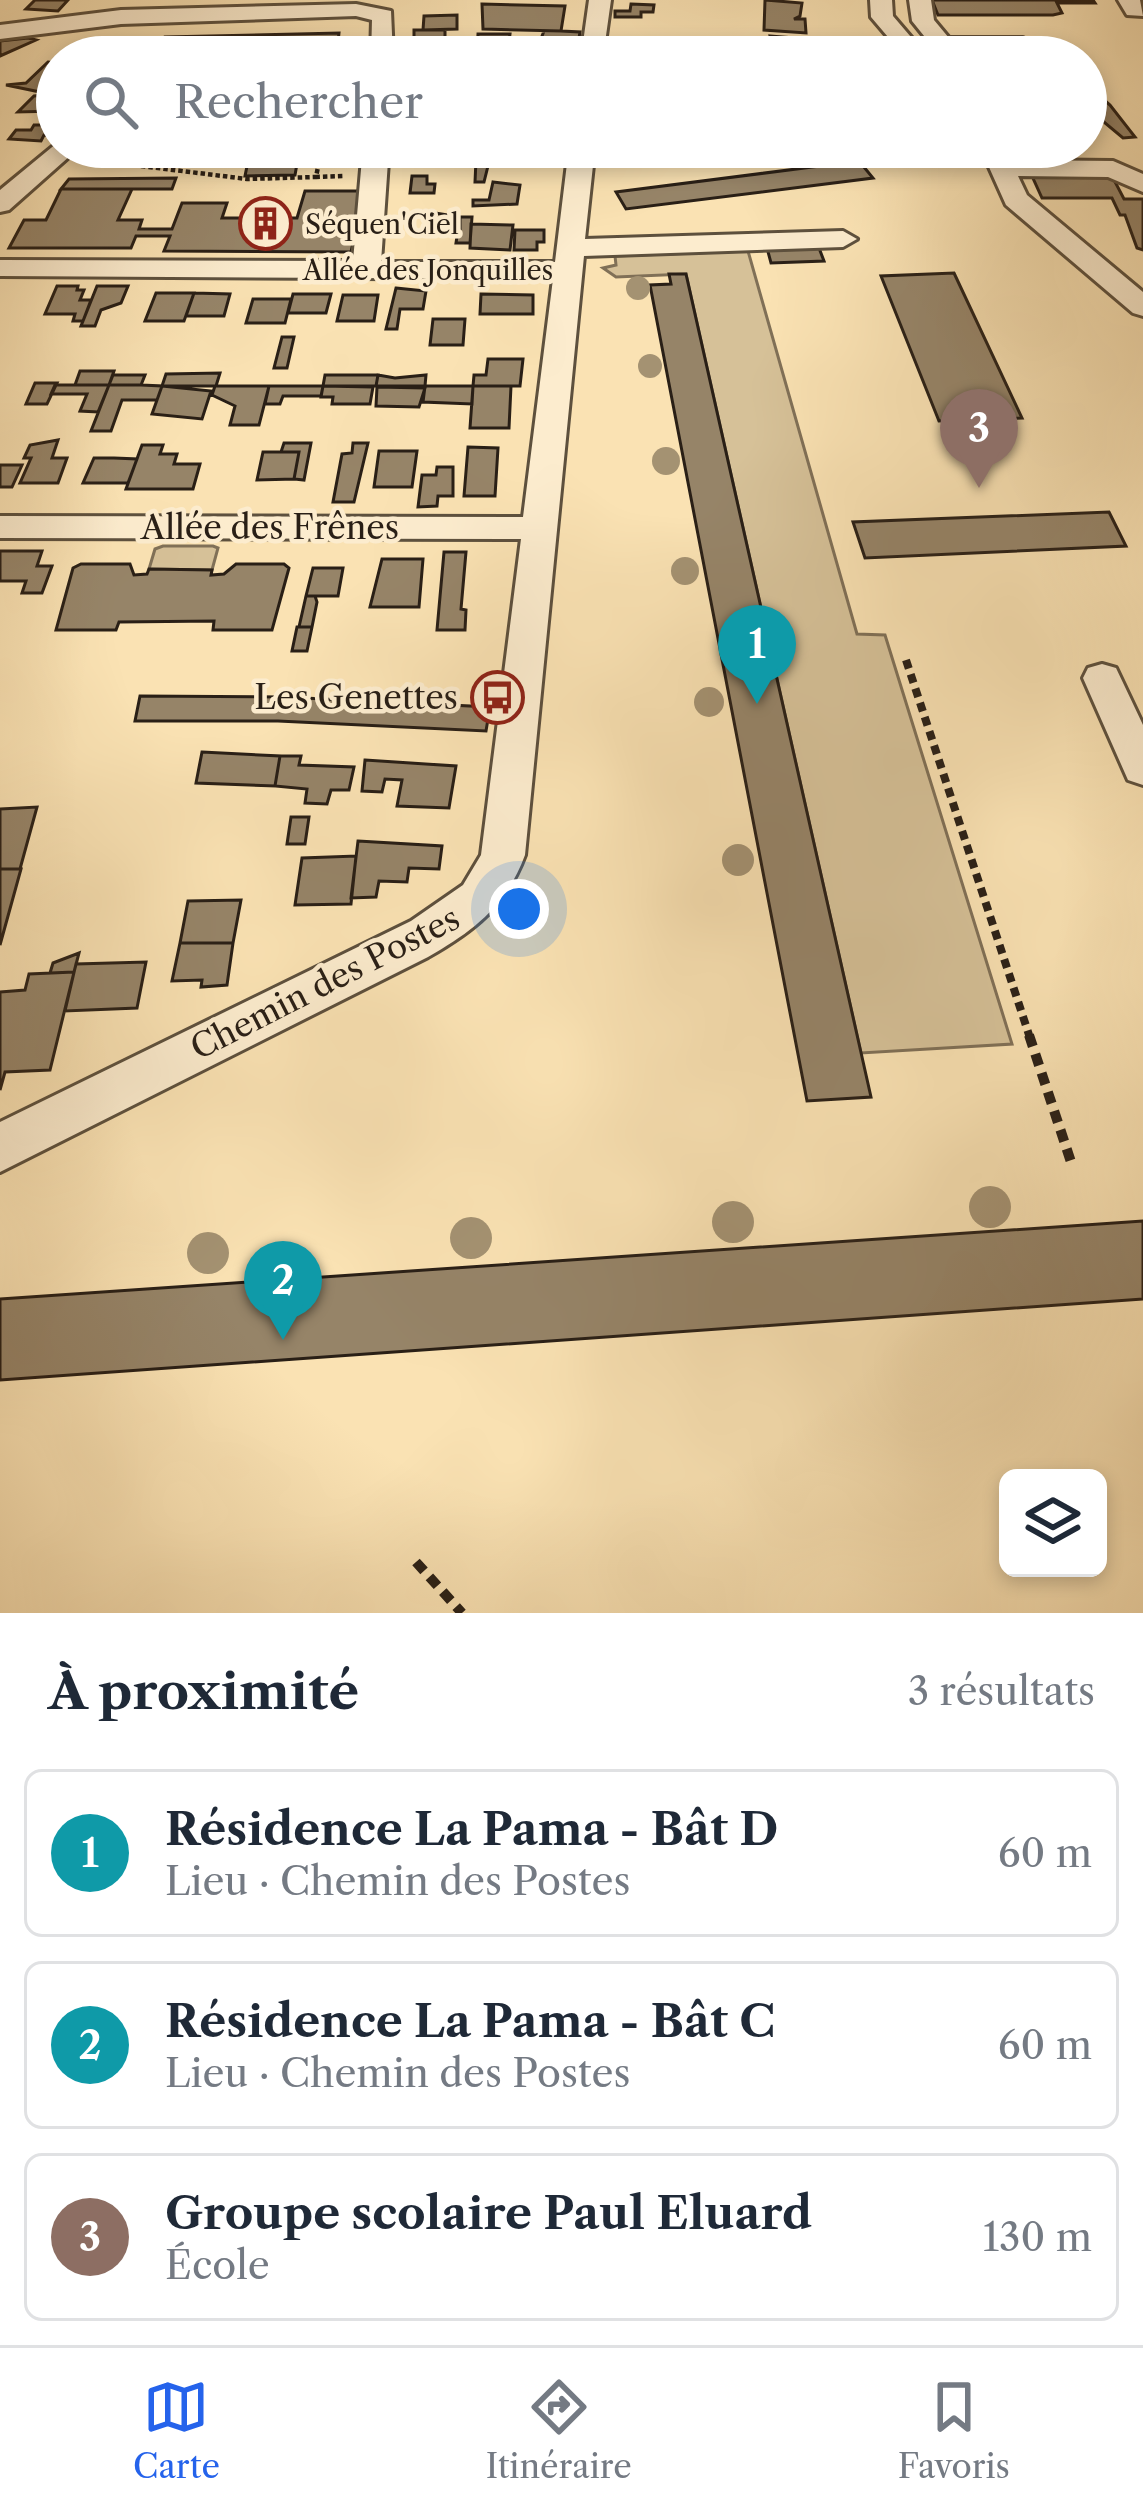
<!DOCTYPE html>
<html lang="fr">
<head>
<meta charset="utf-8">
<style>
  body { margin:0; font-family:"Libre Caslon Text",serif; background:#f6f6f7; color:#1f2937 }
  .controls { position:absolute; right:36px; bottom:36px; display:grid; overflow:hidden; border-radius:18px; box-shadow:0 6px 18px #0003 }
  .controls button { width:108px; height:108px; display:grid; place-items:center; padding:0; border:0; border-bottom:3px solid #e0e1e3; background:#fff; color:#1f2937; font:60px sans-serif }
  .you { position:absolute; left:519px; top:909px; width:42px; height:42px; margin:-30px; border:9px solid #fff; border-radius:50%; background:#1a73e8; box-shadow:0 0 0 18px #1a73e833 }
  .badge { display:grid; place-items:center; width:78px; height:78px; border-radius:50%; background:#2563eb; color:#fff; font-size:39px; font-weight:700 }
  .pin { position:absolute; translate:-50% -99px; filter:drop-shadow(0 3px 6px #0008) }
  .pin::after { content:''; position:absolute; top:63px; width:42px; height:36px; background:inherit; clip-path:polygon(0 0,100% 0,50% 100%) }
  .list { margin:0; padding:0; list-style:none }
  h2 { display:flex; justify-content:space-between; align-items:center; height:156px; margin:0; padding:0 48px; font-size:51px }
  h2 small { font-size:39px; font-weight:400; color:#747a83 }
  .list li { display:grid; grid-template-columns:78px 1fr auto; gap:36px; align-items:center; box-sizing:border-box; height:168px; margin:0 24px 24px; padding:0 24px; border:3px solid #e0e1e3; border-radius:18px }
  .list b { display:block; font-size:45px; white-space:nowrap }
  .list p { margin:0; font-size:39px; white-space:nowrap; color:#747a83 }
  .list em { font-size:39px; font-style:normal; color:#747a83 }
  .icon { flex:none; width:66px; height:66px; fill:none; stroke:currentColor; stroke-width:2; stroke-linecap:round; stroke-linejoin:round }
  .map { position:relative; flex:none; width:1143px; height:1613px; overflow:hidden }
  .search { position:absolute; background:#fff; box-shadow:0 6px 18px #0003; left:36px; right:36px; top:36px; height:132px; display:flex; align-items:center; gap:30px; box-sizing:border-box; padding:0 42px; border-radius:66px; color:#747a83; font-size:45px }
  .sheet { height:732px; background:#fff }
  nav { display:flex; justify-content:space-around; align-items:center; box-sizing:border-box; height:168px; border-top:3px solid #e0e1e3; background:#fff; font-size:33px; color:#747a83 }
  nav a { display:grid; justify-items:center; gap:6px }
  nav .on { color:#2563eb }
  .map>svg:first-child { display:block }
  .green { fill:#d6c198; stroke:#807057; stroke-width:3 }
  .building { fill:#968468; stroke:#291f16; stroke-width:3 }
  .lines { fill:none; stroke-linecap:round; stroke-linejoin:round }
  .minor-casing { stroke:#5d503d; stroke-width:6 }
  .path-far2 { stroke:#291f16; stroke-width:4.5; stroke-dasharray:4.5 3; stroke-linecap:butt }
  .path-far1 { stroke:#291f16; stroke-width:8; stroke-dasharray:9 6; stroke-linecap:butt }
  .path { stroke:#291f16; stroke-width:10; stroke-dasharray:12 8; stroke-linecap:butt }
  .minor { fill:#fcecce; fill-rule:evenodd }
  .tree { fill:#a49272 }
  .labels { text-anchor:middle; dominant-baseline:central; stroke-width:9; stroke-linejoin:round; paint-order:stroke }
  .far-poi-label { font-size:27px; fill:#291f16; stroke:#fcecce; text-anchor:start }
  .far-street-label { font-size:27px; fill:#291f16; stroke:#fcecce }
  .street-label { font-size:33px; fill:#291f16; stroke:#fcecce }
  .poi-label { font-size:33px; fill:#291f16; stroke:#fcecce; text-anchor:end }
</style>
</head>
<body>
<div class="map">
<svg width="1143" height="1613" viewBox="0 0 1143 1613">
  <rect width="100%" height="100%" fill="#fae2b3"/>
  <filter id="stains"><feTurbulence type="fractalNoise" baseFrequency=".00167" numOctaves="4"/><feColorMatrix values="0 0 0 0 .2 0 0 0 0 .09 0 0 0 0 .02 0 0 0 .5 -.17"/></filter>
  <radialGradient id="worn" r=".72"><stop offset=".6" stop-color="#630" stop-opacity="0"/><stop offset="1" stop-color="#630" stop-opacity=".3"/></radialGradient>
  <path class="green" d="M748,251L857,634L885,635L1012,1044L861,1053L686,274L616,277L603,268L616,265L615,256Z
    M163,546H213L218,548L212,570L149,569L155,549Z"/>
  <path class="building" d="M35,0H68L58,11L26,9Z
    M765,0L802,3L800,16L794,19H805L806,33L764,30Z
    M932,0H1093L1095,3H1057L1062,13L1053,15H938Z
    M482,4L565,6L561,31L483,29Z
    M631,4L654,5L653,12H641V17H615V11H630Z
    M457,15V29L423,30L424,16Z
    M414,30H445V47L414,48Z
    M544,31H561L580,32L579,38H565L563,49H537Z
    M339,33L337,51L160,55L165,37Z
    M478,34H510L508,50L477,54Z
    M770,36L806,39L807,57H796L794,43H771Z
    M28,38L36,40L0,56V41Z
    M687,38H735L736,51H723V46L693,47L686,44Z
    M835,42L873,45L877,57H846L835,50Z
    M48,62L57,63V77L45,93L6,85L26,83Z
    M1086,91H1094L1110,105L1135,137L1123,138L1105,123L1090,106L1095,105Z
    M56,94L57,111L18,112L34,96Z
    M34,125H57L55,136L44,135L41,141L9,139L16,130H31Z
    M251,147H300L295,175L245,176Z
    M409,147H447L446,158H408Z
    M515,147H551L550,162L512,161Z
    M476,160L509,161L508,166H488L484,182H475Z
    M859,161L873,178L626,209L616,192Z
    M412,176H427V184H435L434,193H410Z
    M1032,176H1112L1124,199H1143V250L1137,248L1125,215H1120L1112,198H1042Z
    M176,178L172,189H61L69,179Z
    M493,182L520,185L517,204L473,206V200H489Z
    M61,189H132L118,220H142L139,229H172L182,203H227L222,218H297L305,191H364L351,252L164,251L170,236H136L131,248H9L24,220H46Z
    M423,211L460,217V232L429,233L430,218H422Z
    M460,217H472L470,243H456Z
    M471,224L513,225L510,250L470,248Z
    M515,230H544V242H537V250H514Z
    M767,248H819L824,261L771,263Z
    M954,273L1022,418L939,421L881,276Z
    M669,274H686L871,1097L807,1101L650,285L671,284Z
    M57,286H78L77,290H84L80,300H91L83,321H73L75,314H45Z
    M97,286H128L121,303L101,310L95,326H81Z
    M396,288L426,291L423,309H400L397,329H386Z
    M156,293H194L184,321H145Z
    M194,293L230,294L224,316H186Z
    M293,294H331L326,313H288Z
    M481,294L533,295V314H480Z
    M343,295H378L374,321H337Z
    M253,299H291L285,323H246Z
    M433,319H465L463,345H430Z
    M282,337H294L287,368H274Z
    M488,359H523L520,386H473L474,375H486Z
    M80,371H114L109,385H75Z
    M220,373L216,386H162L166,374Z
    M113,375H145L141,385H109Z
    M325,375H378L376,386H323Z
    M378,375L395,378L426,375L425,386H376Z
    M35,383H57L47,404H26Z
    M55,385H109L98,412L80,411L87,394H51Z
    M109,385H141L162,386L157,400H122L111,431H91Z
    M162,386L211,391L202,419L152,414Z
    M215,386H269L259,425H230L235,406L212,395Z
    M269,386H323L321,396H283L280,404H265Z
    M323,386L373,387L370,404H332L333,397H321Z
    M425,386H473L472,404L423,402Z
    M473,386H511L509,428H470Z
    M377,387L425,388L419,407L376,406Z
    M58,440L52,458H67L58,483H20L31,458H24L30,445Z
    M284,443H311L304,480L294,479L299,452H281Z
    M353,443H368L354,502H333L342,454L352,453Z
    M142,445H163L160,454H177L174,464H200L193,489H126Z
    M468,447L498,448L495,496H464Z
    M379,451H417L412,487H374Z
    M263,452H299L294,479L257,480Z
    M94,458H114L137,459L128,483H83Z
    M0,465H22L12,487H0Z
    M437,467H453V496H438L437,506L418,507L422,475H436Z
    M1109,512L1126,546L865,558L853,522Z
    M0,551H42L37,566H52L42,593H22L26,581H0Z
    M444,552H466L461,609L466,610L465,630H437Z
    M382,559H423L419,607H370Z
    M81,564H130L134,575L147,574L149,569L212,570L211,575L224,574L236,564H284L289,568L272,630H213L214,621L119,622L116,630H56L73,568Z
    M313,568H343L338,596H306Z
    M306,596H315L317,602L312,627H299Z
    M297,627H312L307,651H292Z
    M140,696L283,697L490,707L486,731L278,721H135Z
    M202,752L280,756L275,786L196,783Z
    M280,756H301L299,765L354,767L349,790H331L327,804L305,803L307,789L275,786Z
    M365,760L456,766L449,808L397,806L402,780L385,779L382,792L362,791Z
    M37,807L20,869H0V809Z
    M291,817H309L305,844H287Z
    M358,841L442,846L439,869L409,868L407,882L379,881L376,897L351,898Z
    M356,856L351,904L295,905L302,858Z
    M0,869H21L0,945Z
    M241,900L233,943H180L188,901Z
    M180,943H233L227,985L201,987L202,980L172,981Z
    M79,953L74,972L50,973L53,963Z
    M146,962L137,1008L65,1011L76,964Z
    M74,972L50,1070L5,1072L0,1090V992L25,990L29,974Z
    M1143,1221V1299L0,1380V1299Z"/>
  <g class="lines">
    <defs>
      <path id="minor" d="M589,0H611L603,57H581Z
        M870,0H892L893,16L928,57H905L871,17Z
        M909,0H931L934,20L949,38H1023L1034,45L1023,52H961L964,57H941L912,21Z
        M1118,0H1140L1143,16L1127,15Z
        M356,4L391,11L393,57H371L372,20L356,16L121,24L0,39V25L121,10Z
        M57,143V147H80L9,210L0,212V190Z
        M363,147H389L381,262H555L569,147H595L585,239L843,231L857,239L843,247L584,256L525,855C506,906 474,931 428,957L0,1172V1122L411,921L463,885L481,855L521,539L0,538V516L523,517L553,279L0,276V260L353,261Z
        M980,147H1006L1011,160L1113,161L1143,174V192L1108,177L1018,176L1027,195L1143,292V316L1133,313L1006,205Z
        M1102,664L1116,668L1143,725V785L1128,780L1083,678L1088,668Z"/>
    </defs>
    <use href="#minor" class="minor-casing"/>
    <path class="path-far2" d="M322,147L316,177L343,176
      M141,166L247,179L316,177"/>
    <path class="path-far1" d="M906,660L1030,1038"/>
    <path class="path" d="M1029,1035L1072,1165
      M416,1562L462,1613"/>
    <use href="#minor" class="minor"/>
  </g>
  <g class="tree">
    <circle cx="638" cy="288" r="12"/>
    <circle cx="650" cy="366" r="12"/>
    <circle cx="666" cy="461" r="14"/>
    <circle cx="685" cy="571" r="14"/>
    <circle cx="709" cy="702" r="15"/>
    <circle cx="738" cy="860" r="16"/>
    <circle cx="990" cy="1207" r="21"/>
    <circle cx="733" cy="1222" r="21"/>
    <circle cx="471" cy="1238" r="21"/>
    <circle cx="208" cy="1253" r="21"/>
  </g>
  <defs>
    <symbol id="building-ring" viewBox="-11 -11 22 22"><circle r="9.5" fill="#fcecce" stroke="#8f2418" stroke-width="1.5"/><path d="M-4-6H4V6H1V3H-1V6H-4ZM-2.5-4.3h1.7v1.8h-1.7ZM.8-4.3h1.7v1.8H.8ZM-2.5-1h1.7V.8h-1.7ZM.8-1h1.7V.8H.8Z" fill="#8f2418"/></symbol>
    <symbol id="bus-ring" viewBox="-11 -11 22 22"><circle r="9.5" fill="#fcecce" stroke="#8f2418" stroke-width="1.5"/><path d="M-5-6H5V4H4V6H2V4H-2V6H-4V4H-5ZM-3.5-4V0h7V-4ZM-3.5 1.2v1.5H-2V1.2ZM2 1.2v1.5H3.5V1.2Z" fill="#8f2418"/></symbol>
  </defs>
  <g fill-rule="evenodd">
    <use href="#building-ring" x="236" y="194" width="59" height="59"/>
    <use href="#bus-ring" x="468" y="668" width="59" height="59"/>
  </g>
  <g class="labels">
    <g class="far-poi-label">
      <text x="305" y="224">Séquen'Ciel</text>
    </g>
    <g class="far-street-label">
      <text x="428" y="270">Allée des Jonquilles</text>
    </g>
    <g class="street-label">
      <text x="270" y="527">Allée des Frênes</text>
      <text transform="translate(325 983) rotate(-27)">Chemin des Postes</text>
    </g>
    <g class="poi-label">
      <text x="458" y="697">Les Genettes</text>
    </g>
  </g>
  <rect width="100%" height="100%" filter="url(#stains)"/>
  <rect width="100%" height="100%" fill="url(#worn)"/>
</svg>
<div class="controls">
<button><svg class="icon" aria-label="layers" viewBox="0 0 24 24"><path d="M12 4l9 5-9 5-9-5zM3 14l9 5 9-5"/></svg></button>
</div>
<div class="you"></div>
<div class="pin badge" style="left:757px;top:704px;background:#0f9aa8">1</div>
<div class="pin badge" style="left:283px;top:1340px;background:#0f9aa8">2</div>
<div class="pin badge" style="left:979px;top:488px;background:#8d6e63">3</div>
<div class="search"><svg class="icon" aria-label="search" viewBox="0 0 24 24"><circle cx="10" cy="10" r="6"/><path d="M15 15l6 6"/></svg>Rechercher</div>
</div>
<section class="sheet">
<h2>À proximité<small>3 résultats</small></h2>
<ul class="list">
<li><span class="badge" style="background:#0f9aa8">1</span><div><b>Résidence La Pama - Bât D</b><p>Lieu · Chemin des Postes</p></div><em>60 m</em></li>
<li><span class="badge" style="background:#0f9aa8">2</span><div><b>Résidence La Pama - Bât C</b><p>Lieu · Chemin des Postes</p></div><em>60 m</em></li>
<li><span class="badge" style="background:#8d6e63">3</span><div><b>Groupe scolaire Paul Eluard</b><p>École</p></div><em>130 m</em></li>
</ul>
</section>
<nav>
<a class="on"><svg class="icon" aria-label="map" viewBox="0 0 24 24"><path d="M3 6l6-2 6 2 6-2v14l-6 2-6-2-6 2zM9 4v14M15 6v14"/></svg>Carte</a>
<a><svg class="icon" aria-label="directions" viewBox="0 0 24 24"><path d="M12 3l9 9-9 9-9-9zM9 14v-3h6M13 9l2 2-2 2"/></svg>Itinéraire</a>
<a><svg class="icon" aria-label="saved" viewBox="0 0 24 24"><path d="M7 4h10v16l-5-4-5 4z"/></svg>Favoris</a>
</nav>
</body>
</html>
